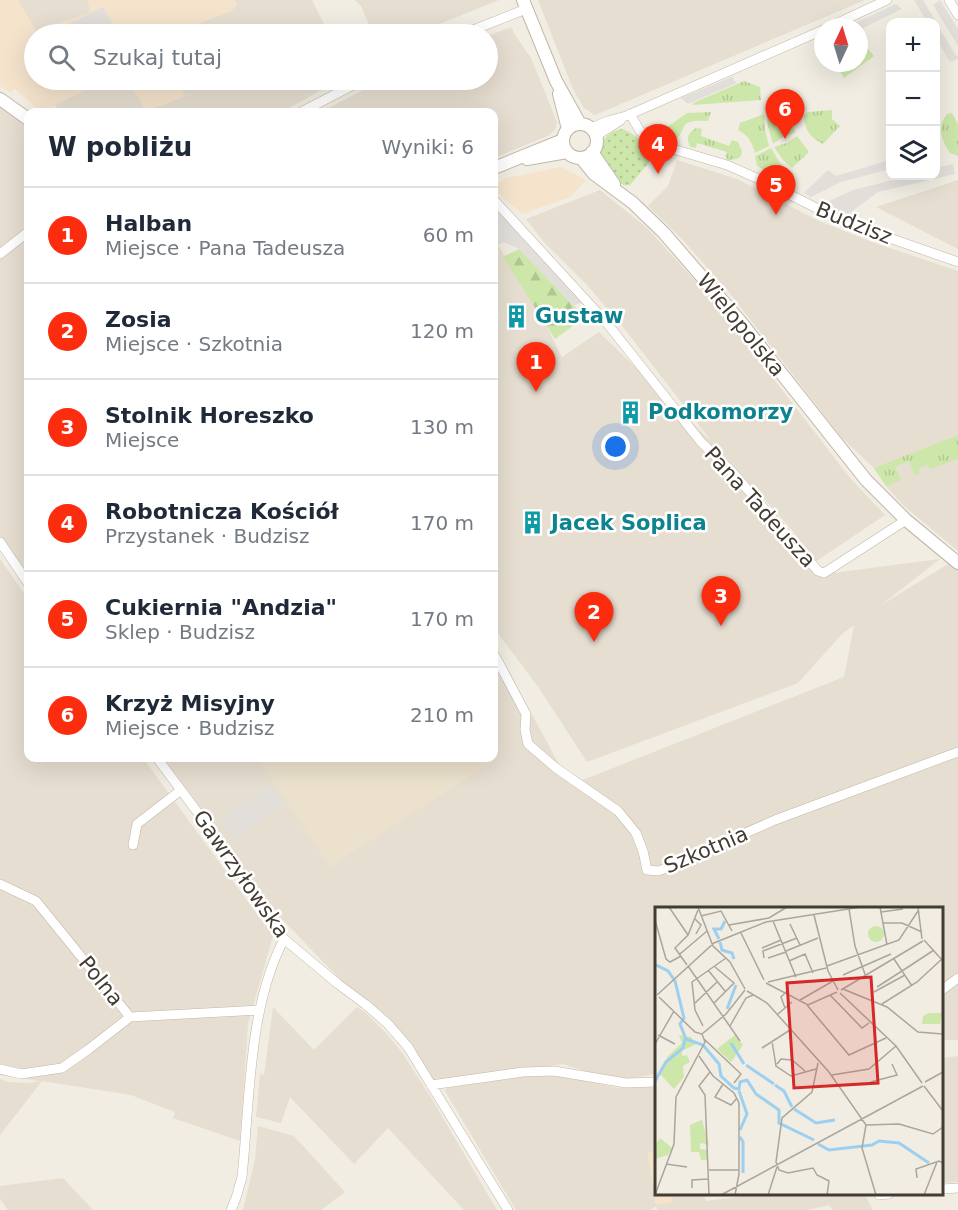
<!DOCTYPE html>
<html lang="pl">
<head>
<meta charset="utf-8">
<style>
  body { margin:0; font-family:"DejaVu Sans",sans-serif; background:#f2f2f3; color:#1f2937 }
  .controls { position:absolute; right:18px; top:18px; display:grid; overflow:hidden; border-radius:12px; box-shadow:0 6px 24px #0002 }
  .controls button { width:54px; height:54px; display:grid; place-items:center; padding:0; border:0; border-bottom:2px solid #e0e1e3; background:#fff; color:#1f2937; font:30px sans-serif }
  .compass { position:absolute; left:814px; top:18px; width:54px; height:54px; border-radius:50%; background:#fff; box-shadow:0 6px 24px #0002; rotate:4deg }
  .you { position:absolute; left:616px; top:447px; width:21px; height:21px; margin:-15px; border:4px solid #fff; border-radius:50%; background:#1a73e8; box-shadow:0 0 0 9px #1a73e833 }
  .badge { display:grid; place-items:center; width:39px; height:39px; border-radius:50%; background:#fc2d0f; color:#fff; font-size:20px; font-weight:700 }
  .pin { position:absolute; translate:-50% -50px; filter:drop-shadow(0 2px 3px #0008) }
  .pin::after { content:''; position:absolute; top:32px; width:21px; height:18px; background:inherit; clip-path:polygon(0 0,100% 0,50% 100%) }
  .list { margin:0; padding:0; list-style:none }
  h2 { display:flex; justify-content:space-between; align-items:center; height:78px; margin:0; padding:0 24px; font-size:26px }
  h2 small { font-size:20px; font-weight:400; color:#747a83 }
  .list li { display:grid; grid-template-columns:39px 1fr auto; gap:18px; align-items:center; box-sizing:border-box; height:96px; padding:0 24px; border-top:2px solid #e0e1e3 }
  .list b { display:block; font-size:22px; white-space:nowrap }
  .list p { margin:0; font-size:20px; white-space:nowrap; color:#747a83 }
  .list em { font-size:20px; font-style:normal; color:#747a83 }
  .icon { flex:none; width:33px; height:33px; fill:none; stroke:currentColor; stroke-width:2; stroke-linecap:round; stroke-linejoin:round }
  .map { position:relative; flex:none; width:958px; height:1210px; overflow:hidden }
  .search { position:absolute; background:#fff; box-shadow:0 6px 24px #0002; left:24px; top:24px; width:474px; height:66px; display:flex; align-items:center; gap:15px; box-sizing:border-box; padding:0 21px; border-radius:33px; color:#747a83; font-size:22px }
  .panel { position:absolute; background:#fff; box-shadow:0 6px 24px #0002; left:24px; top:108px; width:474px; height:654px; border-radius:12px }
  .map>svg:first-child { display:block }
  .residential { fill:#e6ded0 }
  .commercial { fill:#f5e3cc }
  .education { fill:#ebe1cc }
  .grass { fill:url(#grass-tufts) }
  .forest { fill:url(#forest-firs) }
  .park { fill:url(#park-dots) }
  .parking { fill:#e2dfdb }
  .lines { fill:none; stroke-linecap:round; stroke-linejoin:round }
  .minor-casing { stroke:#c0b7a8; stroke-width:10 }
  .tertiary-casing { stroke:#c0b7a8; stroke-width:14 }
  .minor { stroke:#fff; stroke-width:9 }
  .tertiary { stroke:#fff; stroke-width:12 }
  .labels { text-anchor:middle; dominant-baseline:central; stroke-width:5; stroke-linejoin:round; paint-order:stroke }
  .street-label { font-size:21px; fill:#433c33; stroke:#fff }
  .culture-label { font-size:21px; font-weight:bold; fill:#0d838f; stroke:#fff; text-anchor:start }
  .inset-river { fill:none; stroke:#9dd0f0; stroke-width:3 }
  .inset-road { fill:none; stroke:#aba69c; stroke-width:1.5 }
  .view { fill:#d62828; fill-opacity:0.15; stroke:#d62828; stroke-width:3 }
  .inset-edge { fill:none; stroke:#433c33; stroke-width:3 }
</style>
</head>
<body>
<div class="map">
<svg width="958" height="1210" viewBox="0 0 958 1210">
  <defs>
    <pattern id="grass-tufts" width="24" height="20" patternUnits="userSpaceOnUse" patternTransform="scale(1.5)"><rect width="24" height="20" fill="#cde7aa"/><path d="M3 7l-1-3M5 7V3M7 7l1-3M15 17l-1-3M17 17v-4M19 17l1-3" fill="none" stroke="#b1c793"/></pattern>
    <pattern id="forest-firs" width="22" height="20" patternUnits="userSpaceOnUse" patternTransform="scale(1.5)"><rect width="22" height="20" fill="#cde7aa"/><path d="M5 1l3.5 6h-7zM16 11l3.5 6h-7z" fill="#b1c793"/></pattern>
    <pattern id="park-dots" width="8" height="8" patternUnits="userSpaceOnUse" patternTransform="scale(1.5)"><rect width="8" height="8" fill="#cde7aa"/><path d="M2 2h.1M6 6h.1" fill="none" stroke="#b1c793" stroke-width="1.8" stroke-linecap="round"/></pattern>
  </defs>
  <rect width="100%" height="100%" fill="#f1ede2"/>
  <path class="residential" d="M18,0H88L90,13L35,31Z
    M234,0H312L329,34H171L231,11L237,5Z
    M355,0H499L415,34H373L361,6Z
    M538,0H865L595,115L584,108L573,89Z
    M511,27L517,38L531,58L557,122L556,128L550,135L494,158V112H321L382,80H488V36Z
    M106,80H125L139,97L146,111L185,96L176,80H339L282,112H63L54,105Z
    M0,107L28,123V583L0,542Z
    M677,160L737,179L819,221L872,242L958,271V551L903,505L886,486L874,468L842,438L728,291L682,239L648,206L668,186Z
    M958,180V249L876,207Z
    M600,190L647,228L711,298L850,478L885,515L815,562L792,530L750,483L817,575L940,559L881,605L958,558V1040H942V908H656V1074L616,1081L563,1064L437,1084L404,1045L270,907L158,758H494V644L570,785L844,677L854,625L842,634L798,683L587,762L539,688L494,628V320L499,317L494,306V243L498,245L546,325L562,357L599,332L712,442L623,327L587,285L543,241L526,219Z
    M0,559L28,599V758H143L273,936L248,1024L240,1141L173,1118L175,1112L131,1095L42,1081L0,1135V1079L8,1082L31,1083L39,1081L0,1075Z
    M273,1007L314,1050L357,1007L366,1013L386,1033L403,1054L430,1096L497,1210H464L388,1128L354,1164L290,1097L281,1123L256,1117L260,1074L264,1075Z
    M958,1056V1182L942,1183V1058Z
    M535,1075L561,1076L619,1088L656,1087V1151L648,1153L656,1205L671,1194H704L706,1201L762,1194H868L866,1197L873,1210H833L829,1205L807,1210H657L656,1206L651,1210H516L445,1091L447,1088Z
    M258,1126L294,1136L345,1192L321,1210H243L255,1160Z
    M63,1178L93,1210H8L0,1199V1186Z"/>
  <path class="commercial" d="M0,0H18L36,31L90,13L88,0H234L237,5L231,11L171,34H34V80H106L41,112L15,89L11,93L0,86Z
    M125,80H176L185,96L146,111L139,97Z
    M561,167L586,180L570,197L522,214L495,190L496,184L507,178Z
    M656,1151V1194H675H671L672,1202L656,1205L648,1152Z"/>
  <path class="education" d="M257,758H491L493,761L330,867Z"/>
  <path class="grass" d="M865,45L874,56L844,78L837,66L838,63H859V48Z
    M744,81L760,87L761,100L693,105V103Z
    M832,110V119L840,126L823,144C811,138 804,130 804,115L808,112Z
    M711,112L708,121C674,119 690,130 673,142L655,136L687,113Z
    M792,113L795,133L784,136L773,144L768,127L767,114Z
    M952,113L958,124V156L950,153C942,141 936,127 947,114Z
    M764,114L765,130L769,146L755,153C752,142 748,135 738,130L740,123Z
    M697,128L702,129L701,136L729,146L732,140L738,142L742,151L741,156L737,159L728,160L725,156L727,152L697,143L696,148L691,147C685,140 688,131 697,128Z
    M797,136L809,152L792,168L783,160L774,147L787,143Z
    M771,148L780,163L794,174L786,183L757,166L755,156Z
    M958,435V459L930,469L927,465L919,468L920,473L915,475L909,461L895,467L901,480L886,486L874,468Z"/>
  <path class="forest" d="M519,249L585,317L555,339L503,257Z"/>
  <path class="park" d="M622,129C630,131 651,146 655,153L653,158L630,185C615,189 606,163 599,152C602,139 608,132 622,129Z"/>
  <path class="parking" d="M914,0H923L956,56L958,55V59L950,62L936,38V22H927Z
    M940,0L958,29V46L933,5Z
    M896,4L902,9L859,30V27H846Z
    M103,7L118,33L59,34L57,30Z
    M734,76L733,79L737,83L688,104L681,98Z
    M890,160V169L841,182L811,197L804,193L828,170L836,176Z
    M953,164L955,174L878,192L847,215L823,204L853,190L909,176H936V168Z
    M494,207L550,265L584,301L573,306L519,249L504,242L498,245L494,239Z
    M270,785L284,804L234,839L221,820Z"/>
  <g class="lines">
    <defs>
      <path id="minor" d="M949,0L958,15
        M829,27L887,0
        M463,34L526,9
        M301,112L363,80
        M630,114L640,131L656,144L727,165L763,181L844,222L958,262
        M591,128L608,121L626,116L823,30
        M596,136L621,120
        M494,200L606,322L701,442L735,475L818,571L824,573L906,520
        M0,254L28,232
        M0,542L28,583
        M494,654L526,714L525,730L528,744L556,768L618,811L636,833L643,851L647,870L659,871L775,820L958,752
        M157,758L222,845L284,939L338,984L365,1004L387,1023L408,1047L508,1210
        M133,845L137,824L181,790
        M0,884L36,901L130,1017
        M942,990L958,978
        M0,1069L21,1074L62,1068L89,1049L130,1017L259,1010
        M431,1085L523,1072L554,1071L626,1083L656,1082
        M942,1189L958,1188
        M879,1195L889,1194
        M231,1210L236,1198L242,1177C250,1100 248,1008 284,939"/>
      <path id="tertiary" d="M523,0L556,81L580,124
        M559,94L568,129
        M0,99L28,119
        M563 141a17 17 0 1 1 34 0a17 17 0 1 1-34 0Z
        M592,152L614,184
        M581,158L594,174L633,203L664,233L740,321L866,480L906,520L958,563
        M527,159L567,152
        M494,168L563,140"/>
    </defs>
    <use href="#minor" class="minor-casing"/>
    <use href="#tertiary" class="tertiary-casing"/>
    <use href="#minor" class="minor"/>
    <use href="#tertiary" class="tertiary"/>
  </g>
  <defs>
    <symbol id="building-bare" viewBox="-9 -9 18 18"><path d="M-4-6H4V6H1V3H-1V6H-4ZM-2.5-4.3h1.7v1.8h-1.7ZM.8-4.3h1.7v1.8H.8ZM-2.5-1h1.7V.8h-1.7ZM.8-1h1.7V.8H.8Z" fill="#0f9aa8" stroke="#fff" stroke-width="2.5" paint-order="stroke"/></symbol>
  </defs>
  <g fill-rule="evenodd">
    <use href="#building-bare" x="500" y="300" width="33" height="33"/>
    <use href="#building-bare" x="614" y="396" width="33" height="33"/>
    <use href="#building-bare" x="516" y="506" width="33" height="33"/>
  </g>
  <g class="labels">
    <g class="street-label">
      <text transform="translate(854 223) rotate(22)">Budzisz</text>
      <text transform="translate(741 325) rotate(51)">Wielopolska</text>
      <text transform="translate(760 507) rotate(48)">Pana Tadeusza</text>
      <text transform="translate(706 850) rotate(-23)">Szkotnia</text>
      <text transform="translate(241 874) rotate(55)">Gawrzyłowska</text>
      <text transform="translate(101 981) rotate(51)">Polna</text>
    </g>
    <g class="culture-label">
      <text x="535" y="316">Gustaw</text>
      <text x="648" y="412">Podkomorzy</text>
      <text x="551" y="523">Jacek Soplica</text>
    </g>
  </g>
  <g transform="translate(655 907)">
    <rect width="288" height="288" fill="#f1ede2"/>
    <path d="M5,231L17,241L13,248L0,252V238Z" fill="#cde7aa"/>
    <path d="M274,106H287L285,117H267L268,109ZM24,128L36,130L41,137L27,144V149L32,148L35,155L28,159L29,170L19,182L4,166L13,149L27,136ZM47,213L54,238L45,236V242L53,243V253H46L44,245H36L35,218Z" fill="#cde7aa"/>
    <path d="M80,128L88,138L76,155L62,142Z" fill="#cde7aa"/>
    <path d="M213 27a8 8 0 1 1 16 0a8 8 0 1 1-16 0Z" fill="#cde7aa"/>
    <path class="inset-river" d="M64,32L59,22H66L70,14M65,35L67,43L77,46L79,52M1,58L13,64L20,74L29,111L25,117L31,132L48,138L64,157L66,169L79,181L84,182L85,175L92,173L101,187L124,203V216L159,233M72,102L81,78M76,136L89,157M91,158L119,177M0,174L11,155L28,141L30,132M120,178L129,184L137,200M84,184L92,207L85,223M139,202L161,216L180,213M85,230L88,235V266M163,237L174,243L217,238L224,234L244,236L274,256"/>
    <path class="inset-road" d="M14,0L33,28M43,0L58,39L75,55L90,82M225,0L232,38M263,0L267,32M194,2L200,39L211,70M226,5L248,2M159,8L173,64M46,9L66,4L77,24M40,12L46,18L41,27M0,13L11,52L15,55L26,49M118,14L141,70M228,16H247L267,25M135,17L145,38M74,18L114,11L132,0M86,26L109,73M269,33L288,54M107,41L126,33M131,44L163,31M25,47L52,24M109,51L108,44L142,31M113,51L131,45M239,52L257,79M134,54L150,47L158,66M32,58L20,41L33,28L43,3M33,59L85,134M172,59L244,33L263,4M53,63L70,84M173,64L183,83M247,64L279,43M188,68L236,47M113,75L171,61M111,76L153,98L182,85M222,80L247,64M188,82L232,100L263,125L288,127M186,83L268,34M92,84L112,96L174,165L211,218L244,217L278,227L288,220M219,85L250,68M185,86L241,139L267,176M2,88L59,36L111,15L206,0M175,88L207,121L214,116M145,93L178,74M59,96L79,76L60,60M39,97L62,75M227,97L262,75L288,51M152,98L194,148L231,131M130,101L126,90L132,84M123,107L137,95M48,119L40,103L37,75L71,51M75,119L91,91L98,88M47,127L71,107L90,83M3,128L20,137M49,132L86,167L79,176M117,134L121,159L136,169L161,162M0,137L19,104M107,141L135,123M44,149L58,169L79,186L84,196V267L80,288M163,156L157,185L127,211L121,255L124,263L133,266L158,261L162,268L174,274L172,288M122,157L126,152L137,153L150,164M177,168L214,162L241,139M216,175L242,168L237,157M270,175L288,165M68,177L60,190L76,198L82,191M269,179L288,204M211,218L207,241L221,288M11,257L32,260M54,263H84M262,271L261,262L284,254L288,256M37,281V273L53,272M0,288L19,237L21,190L50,135L47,127L40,125L4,90M54,288L50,188L44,179L55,165M66,288L268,179M113,288L122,260M269,288L282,255"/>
    <path class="view" d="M216,70L223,176L139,181L132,76Z"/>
    <rect width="288" height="288" class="inset-edge"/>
  </g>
</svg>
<div class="controls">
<button>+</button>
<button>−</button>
<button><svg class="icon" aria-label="layers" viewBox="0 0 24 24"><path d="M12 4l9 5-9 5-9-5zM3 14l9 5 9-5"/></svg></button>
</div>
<svg class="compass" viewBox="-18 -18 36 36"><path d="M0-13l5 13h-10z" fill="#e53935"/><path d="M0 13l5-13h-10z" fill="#747a83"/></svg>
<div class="you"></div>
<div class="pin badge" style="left:536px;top:392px">1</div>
<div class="pin badge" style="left:594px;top:642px">2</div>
<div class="pin badge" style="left:721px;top:626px">3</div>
<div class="pin badge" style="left:658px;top:174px">4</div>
<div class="pin badge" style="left:776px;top:215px">5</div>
<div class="pin badge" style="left:785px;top:139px">6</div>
<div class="search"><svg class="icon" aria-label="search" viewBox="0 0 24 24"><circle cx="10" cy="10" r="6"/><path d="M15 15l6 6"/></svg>Szukaj tutaj</div>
<section class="panel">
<h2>W pobliżu<small>Wyniki: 6</small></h2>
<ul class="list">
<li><span class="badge">1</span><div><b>Halban</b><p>Miejsce · Pana Tadeusza</p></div><em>60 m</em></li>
<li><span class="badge">2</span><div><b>Zosia</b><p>Miejsce · Szkotnia</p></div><em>120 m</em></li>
<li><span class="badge">3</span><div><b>Stolnik Horeszko</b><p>Miejsce</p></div><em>130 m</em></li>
<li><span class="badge">4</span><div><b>Robotnicza Kościół</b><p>Przystanek · Budzisz</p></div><em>170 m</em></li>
<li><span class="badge">5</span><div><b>Cukiernia &quot;Andzia&quot;</b><p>Sklep · Budzisz</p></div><em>170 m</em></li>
<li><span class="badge">6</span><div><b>Krzyż Misyjny</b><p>Miejsce · Budzisz</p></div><em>210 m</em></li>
</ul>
</section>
</div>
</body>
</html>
